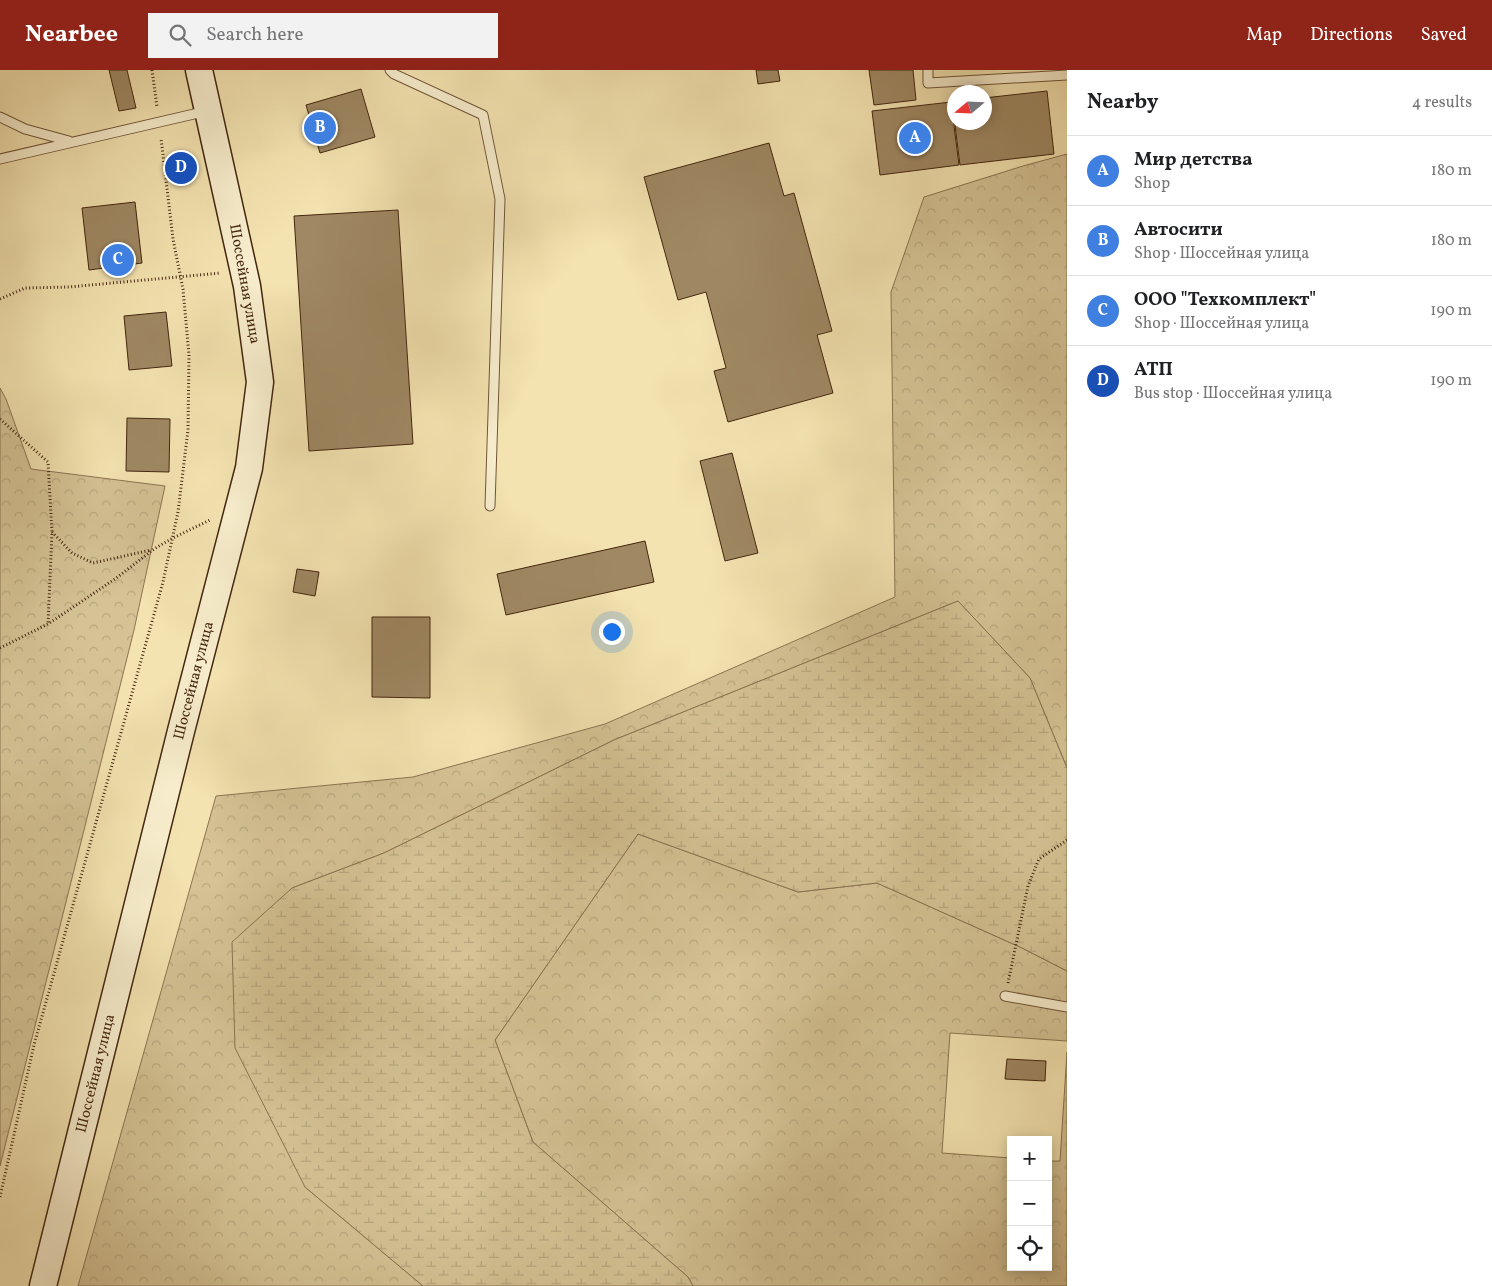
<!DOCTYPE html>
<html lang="en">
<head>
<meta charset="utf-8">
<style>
  body { margin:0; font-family:Vollkorn,serif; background:#f2f2f2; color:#202124 }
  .controls { position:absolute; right:15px; bottom:15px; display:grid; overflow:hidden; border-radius:0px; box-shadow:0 2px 12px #0003 }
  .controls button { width:45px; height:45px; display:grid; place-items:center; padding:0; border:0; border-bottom:1px solid #e0e0e0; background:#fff; color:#202124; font:25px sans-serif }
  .compass { position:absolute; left:947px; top:15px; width:45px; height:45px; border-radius:50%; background:#fff; box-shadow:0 2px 12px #0003; rotate:251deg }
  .you { position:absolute; left:611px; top:561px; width:18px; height:18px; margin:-12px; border:4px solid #fff; border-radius:50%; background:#1a73e8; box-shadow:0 0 0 8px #1a73e833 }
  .badge { display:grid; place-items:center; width:32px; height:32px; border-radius:50%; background:#8f2418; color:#fff; font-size:16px; font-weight:700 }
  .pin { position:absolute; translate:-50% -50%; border:2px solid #fff; box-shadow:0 1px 5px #0006 }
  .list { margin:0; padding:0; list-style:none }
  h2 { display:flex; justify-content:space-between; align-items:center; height:65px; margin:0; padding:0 20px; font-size:21px }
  h2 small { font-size:16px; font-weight:400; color:#757577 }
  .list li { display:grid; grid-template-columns:32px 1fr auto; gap:15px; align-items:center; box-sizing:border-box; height:70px; padding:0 20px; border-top:1px solid #e0e0e0 }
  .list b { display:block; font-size:19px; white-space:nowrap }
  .list p { margin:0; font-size:16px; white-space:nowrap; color:#757577 }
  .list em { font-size:16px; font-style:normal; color:#757577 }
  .icon { flex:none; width:28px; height:28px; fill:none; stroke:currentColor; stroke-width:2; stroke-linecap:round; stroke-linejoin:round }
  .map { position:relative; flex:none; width:1067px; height:1216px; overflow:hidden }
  header { display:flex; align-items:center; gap:30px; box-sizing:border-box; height:70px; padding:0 25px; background:#8f2418; color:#fff }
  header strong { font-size:24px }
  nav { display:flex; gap:28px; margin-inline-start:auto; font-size:18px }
  .search { width:350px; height:45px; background:#f2f2f2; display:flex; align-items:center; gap:12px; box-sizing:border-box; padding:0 18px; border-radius:0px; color:#757577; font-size:19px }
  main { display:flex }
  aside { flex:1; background:#fff }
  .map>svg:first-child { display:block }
  .forest { fill:url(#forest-crowns); stroke:#8c7452 }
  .wetland { fill:url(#wetland-marsh); stroke:#8c7452 }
  .building { fill:#9f8863; stroke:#442610 }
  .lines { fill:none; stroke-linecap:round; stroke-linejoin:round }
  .lane-casing { stroke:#705538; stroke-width:11 }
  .secondary-casing { stroke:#442610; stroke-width:29 }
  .path { stroke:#442610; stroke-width:3; stroke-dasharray:1 2.5; stroke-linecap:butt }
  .lane { stroke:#f7edcc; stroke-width:9 }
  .secondary { stroke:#f7edcc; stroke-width:26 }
  .labels { text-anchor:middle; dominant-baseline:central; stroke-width:4; stroke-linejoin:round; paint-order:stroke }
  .street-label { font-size:15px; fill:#442610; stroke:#f7edcc }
</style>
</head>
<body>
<header>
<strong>Nearbee</strong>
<div class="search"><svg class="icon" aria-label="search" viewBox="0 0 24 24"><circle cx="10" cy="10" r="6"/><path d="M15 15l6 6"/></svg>Search here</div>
<nav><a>Map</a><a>Directions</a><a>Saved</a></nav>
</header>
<main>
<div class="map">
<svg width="1067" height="1216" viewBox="0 0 1067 1216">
  <defs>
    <pattern id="forest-crowns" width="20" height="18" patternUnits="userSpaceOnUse" patternTransform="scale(1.25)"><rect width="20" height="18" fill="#d5c395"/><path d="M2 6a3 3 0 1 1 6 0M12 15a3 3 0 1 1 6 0" fill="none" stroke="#b8a77f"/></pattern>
    <pattern id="wetland-marsh" width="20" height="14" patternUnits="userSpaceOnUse" patternTransform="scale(1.25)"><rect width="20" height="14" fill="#d5c395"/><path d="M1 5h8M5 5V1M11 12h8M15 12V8" fill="none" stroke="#b8a77f"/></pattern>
  </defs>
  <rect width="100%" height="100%" fill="#f3e3b0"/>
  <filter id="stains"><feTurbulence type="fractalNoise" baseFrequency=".004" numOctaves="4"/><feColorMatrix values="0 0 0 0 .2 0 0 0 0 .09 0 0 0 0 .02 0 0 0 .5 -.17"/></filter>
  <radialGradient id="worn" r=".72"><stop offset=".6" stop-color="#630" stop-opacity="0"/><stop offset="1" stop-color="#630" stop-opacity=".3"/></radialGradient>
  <path class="forest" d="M1067,84V698L1030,608L958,531L614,670L384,783L292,818L305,1117L423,1216H78L216,726L413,707L605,654L895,527L891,222L924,127L1023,96Z
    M0,318L6,329L31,399L165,416L134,560L0,1096Z
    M638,764L798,822L877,813L1022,878L1067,901V971L950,963L942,1083L1011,1088V1197H1048V1091H1060L1067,982V1216H693L688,1207L533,1072L495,970Z"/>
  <path class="wetland" d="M958,531L1030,608L1067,698V901L1022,878L877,813L798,822L638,764L495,970L533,1072L688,1207L693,1216H423L305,1117L235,978L232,872L292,818L384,783L614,670Z"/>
  <path class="building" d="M109,0H127L136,38L119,41Z
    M756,0H778L780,11L758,14Z
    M869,0H913L916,30L874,35Z
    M361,19L375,67L320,83L306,35Z
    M1047,21L1054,84L960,95L952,32L954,31V52H984V28Z
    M951,32L959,95L880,105L872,41Z
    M769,73L784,126L794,123L832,261L817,265L833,323L728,352L714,301L726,298L706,222L678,230L644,107Z
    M135,132L142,193L89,200L82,138Z
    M398,140L413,374L309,381L294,146Z
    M166,242L172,296L129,300L124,246Z
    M127,348L170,349L169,402L126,401Z
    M732,383L758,483L725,491L700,391Z
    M645,471L654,512L506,545L497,504Z
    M297,499L319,502L315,526L293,522Z
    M372,547H430V628L372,627Z
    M1007,989L1046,991L1045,1011L1005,1009Z"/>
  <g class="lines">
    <defs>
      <path id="lane" d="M390,0L394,4L483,45L500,129L490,436
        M928,0V13L1067,5
        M0,47L25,59L69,71
        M0,89L207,41
        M1005,926L1067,937"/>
      <g id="secondary">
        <path id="s1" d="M43,1216L181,661L249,398L260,312L247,216L199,0"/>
      </g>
    </defs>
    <use href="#lane" class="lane-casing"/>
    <use href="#secondary" class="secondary-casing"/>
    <path class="path" d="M152,0L157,37
      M0,229L25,218L69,217L221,203
      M0,349L48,392L52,462L48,554
      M52,462L72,483L93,493L151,480
      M0,578L48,554L115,509L154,479L173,468L210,450
      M1008,913L1028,816L1039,789L1067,770
      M0,1127L34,975L163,512L178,442L188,360L189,285L183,219L173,169L161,68"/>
    <use href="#lane" class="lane"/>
    <use href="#secondary" class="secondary"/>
  </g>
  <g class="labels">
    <g class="street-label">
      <text transform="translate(244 214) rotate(80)">Шоссейная улица</text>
      <text stroke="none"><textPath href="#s1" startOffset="624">Шоссейная улица</textPath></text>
      <text stroke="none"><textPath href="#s1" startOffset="219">Шоссейная улица</textPath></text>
    </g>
  </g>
  <rect width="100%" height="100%" filter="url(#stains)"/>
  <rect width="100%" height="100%" fill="url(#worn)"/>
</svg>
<div class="controls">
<button>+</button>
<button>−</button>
<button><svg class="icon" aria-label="locate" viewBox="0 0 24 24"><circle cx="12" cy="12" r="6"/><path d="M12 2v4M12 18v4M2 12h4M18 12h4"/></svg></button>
</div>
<svg class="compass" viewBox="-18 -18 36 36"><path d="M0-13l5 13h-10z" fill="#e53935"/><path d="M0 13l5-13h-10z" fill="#757577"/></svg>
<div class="you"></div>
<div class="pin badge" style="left:915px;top:68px;background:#3f7fe0">A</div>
<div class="pin badge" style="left:320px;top:58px;background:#3f7fe0">B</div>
<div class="pin badge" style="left:118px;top:190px;background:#3f7fe0">C</div>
<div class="pin badge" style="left:181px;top:98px;background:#1a4fb4">D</div>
</div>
<aside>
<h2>Nearby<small>4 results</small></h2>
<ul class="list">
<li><span class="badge" style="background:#3f7fe0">A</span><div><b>Мир детства</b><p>Shop</p></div><em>180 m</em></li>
<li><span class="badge" style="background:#3f7fe0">B</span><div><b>Автосити</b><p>Shop · Шоссейная улица</p></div><em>180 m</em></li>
<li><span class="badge" style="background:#3f7fe0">C</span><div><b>ООО &quot;Техкомплект&quot;</b><p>Shop · Шоссейная улица</p></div><em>190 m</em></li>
<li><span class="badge" style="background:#1a4fb4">D</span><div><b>АТП</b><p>Bus stop · Шоссейная улица</p></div><em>190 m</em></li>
</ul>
</aside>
</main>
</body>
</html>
